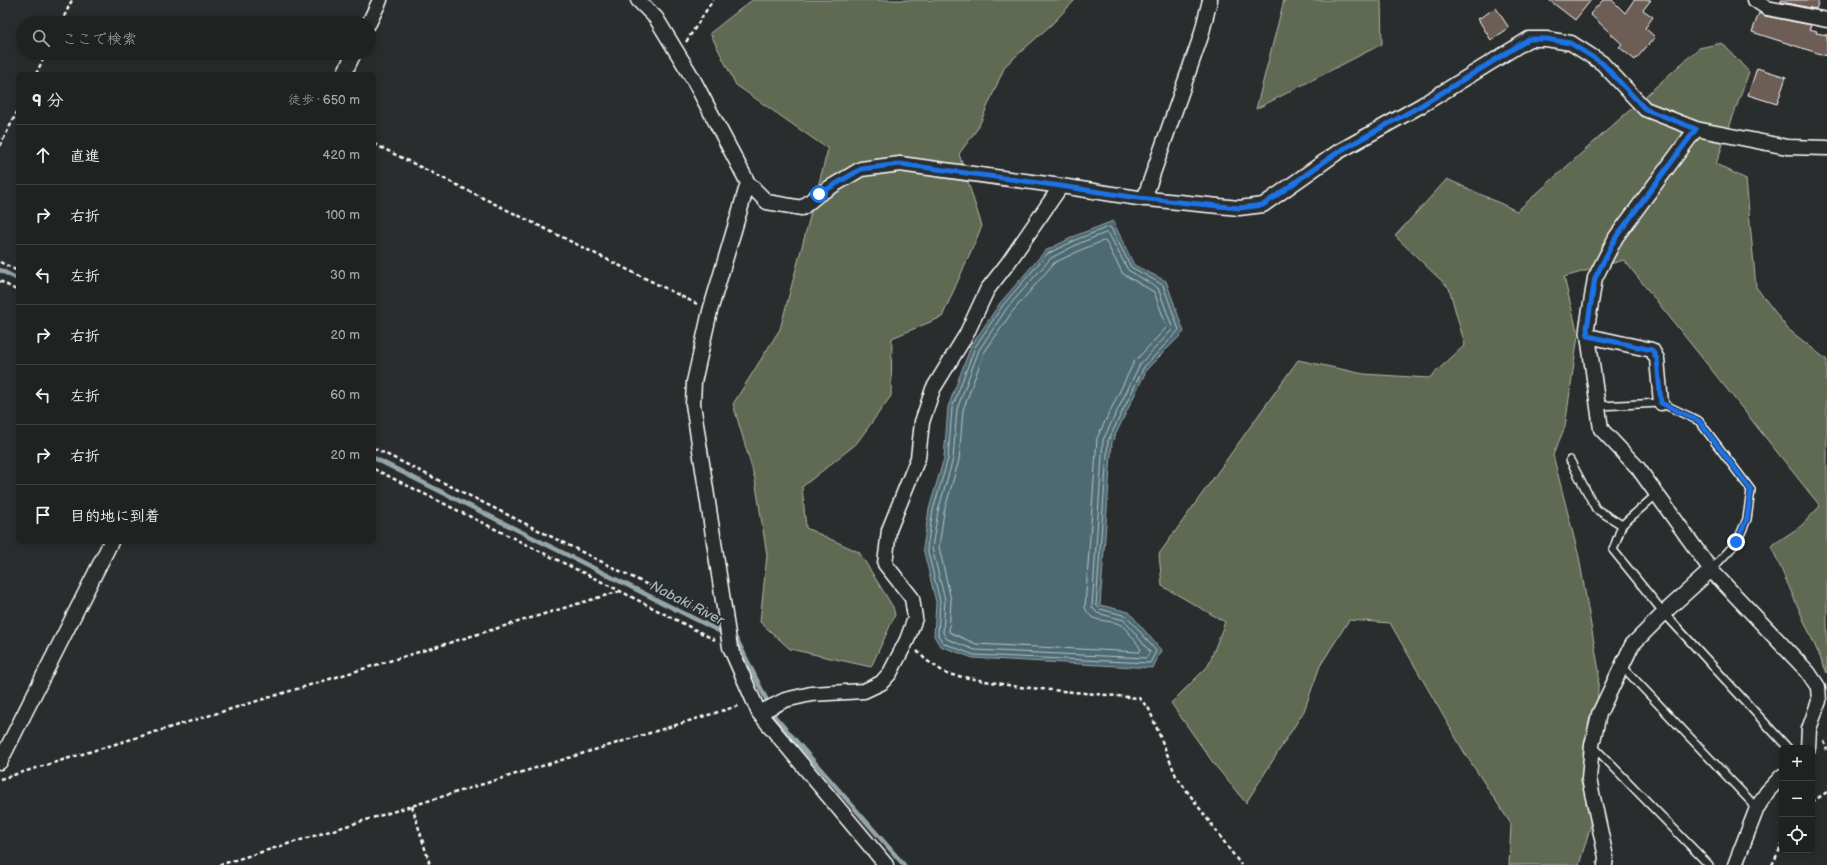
<!DOCTYPE html>
<html lang="ja">
<head>
<meta charset="utf-8">
<style>
  body { margin:0; font-family:"Balsamiq Sans","Klee One",sans-serif; background:#282a2a; color:#f1f3f6 }
  .controls { position:absolute; right:12px; bottom:12px; display:grid; overflow:hidden; border-radius:6px; box-shadow:0 2px 10px #0003 }
  .controls button { width:36px; height:36px; display:grid; place-items:center; padding:0; border:0; border-bottom:1px solid #3d3f40; background:#202222; color:#f1f3f6; font:20px sans-serif }
  .stop { position:absolute; width:12px; height:12px; margin:-9px; border:3px solid #1a73e8; border-radius:50%; background:#fff }
  .stop.end { background:#1a73e8; border-color:#fff; box-shadow:0 1px 4px #0008 }
  .list { margin:0; padding:0; list-style:none }
  h2 { display:flex; justify-content:space-between; align-items:center; height:52px; margin:0; padding:0 16px; font-size:17px }
  h2 small { font-size:13px; font-weight:400; color:#a2a4a5 }
  .list li { display:grid; grid-template-columns:26px 1fr auto; gap:12px; align-items:center; box-sizing:border-box; height:60px; padding:0 16px; border-top:1px solid #3d3f40 }
  .list b { display:block; font-size:15px; white-space:nowrap }
  .list em { font-size:13px; font-style:normal; color:#a2a4a5 }
  .icon { flex:none; width:22px; height:22px; fill:none; stroke:currentColor; stroke-width:2; stroke-linecap:round; stroke-linejoin:round }
  .map { position:relative; flex:none; width:1827px; height:865px; overflow:hidden }
  .search { position:absolute; background:#202222; box-shadow:0 2px 10px #0003; left:16px; top:16px; width:360px; height:44px; display:flex; align-items:center; gap:10px; box-sizing:border-box; padding:0 14px; border-radius:22px; color:#a2a4a5; font-size:15px }
  .panel { position:absolute; background:#202222; box-shadow:0 2px 10px #0003; left:16px; top:72px; width:360px; height:472px; border-radius:6px }
  .map>svg:first-child { display:block }
  .green { fill:#616b52; stroke:#b0b5a8 }
  .water { fill:#4e6a73; stroke:#95a6ab }
  .lines { fill:none; stroke-linecap:round; stroke-linejoin:round }
  .shore { stroke:#b8c3c7; stroke-width:1 }
  .stream { stroke:#95a6ab; stroke-width:4.5 }
  .building { fill:#6c5d54; stroke:#fff }
  .lane-casing { stroke:#fff; stroke-width:10 }
  .street-casing { stroke:#fff; stroke-width:17 }
  .path { stroke:#fff; stroke-width:2.5; stroke-dasharray:4 3; stroke-linecap:butt }
  .lane { stroke:#2a2d2e; stroke-width:7 }
  .street { stroke:#2a2d2e; stroke-width:14 }
  .route { stroke:#1a73e8; stroke-width:5 }
  .labels { text-anchor:middle; dominant-baseline:central; stroke-width:3.5; stroke-linejoin:round; paint-order:stroke }
  .water-label { font-size:14px; font-style:italic; fill:#a6b4b9; stroke:#2a2d2e }
</style>
</head>
<body>
<div class="map">
<svg width="1827" height="865" viewBox="0 0 1827 865">
  <rect width="100%" height="100%" fill="#2a2d2e"/>
  <filter id="ink" filterUnits="userSpaceOnUse"><feTurbulence type="fractalNoise" baseFrequency=".025" numOctaves="2"/><feDisplacementMap in="SourceGraphic" scale="8" xChannelSelector="R" yChannelSelector="G"/><feConvolveMatrix kernelMatrix="1 2 1 2 8 2 1 2 1" color-interpolation-filters="sRGB"/></filter>
  <g filter="url(#ink)">
    <path class="green" d="M752,0H1075L1052,24L1005,66L978,128L959,154L982,226L942,317L892,338L891,396L856,444L802,487L806,528L859,552L893,607L895,615L871,667L790,649L760,622L767,555L755,479L733,404L780,329L828,149L736,85L710,33Z
      M1284,0H1381L1382,44L1256,109Z
      M1722,43L1749,72L1716,164L1746,179L1756,287L1788,329L1827,360V673L1771,546L1801,526L1820,506L1624,260L1564,277L1578,335L1565,427L1553,455L1579,557L1599,671L1590,828L1579,865H1509L1511,824L1464,752L1390,623L1349,620L1320,666L1304,711L1246,803L1214,764L1171,703L1208,666L1225,622L1162,586L1159,554L1298,360L1364,374L1429,378L1465,345L1449,288L1395,236L1447,179L1517,211L1699,48Z"/>
    <path class="water" d="M1113,221L1134,265L1166,281L1184,332L1147,369L1112,442L1100,605L1129,612L1161,650L1153,668L973,658L940,646L934,636L936,602L923,548L929,509L944,458L948,407L971,346L1000,303L1045,251L1077,235Z"/>
    <g class="lines">
      <path class="shore" d="M1109,227L1111,228L1131,267L1163,285L1179,330L1144,367L1108,441L1096,605L1100,609L1127,616L1156,651L1150,663L974,655L943,643L938,635L940,601L927,548L933,510L948,459L952,408L975,347L1003,305L1047,254L1078,239Z
        M1106,233L1109,234L1128,270L1158,288L1173,329L1140,364L1103,440L1092,607L1097,613L1124,620L1150,652L1146,658L975,650L947,639L943,633L945,600L932,548L938,511L953,459L957,409L979,350L1007,308L1051,258L1080,243Z
        M1104,241L1106,242L1123,274L1154,292L1167,327L1134,362L1097,438L1085,607C1091,625 1108,618 1121,625C1126,628 1139,645 1141,650L1139,652L976,644L949,632L951,600L939,547L944,512L959,460L963,410L984,353L1012,312L1054,263L1083,249Z"/>
      <path class="stream" d="M0,270L18,279
        M374,458L725,634
        M732,638L737,640L775,717L904,865"/>
    </g>
    <path class="building" d="M1549,0H1591L1575,20Z
      M1603,0H1612L1625,13L1634,0H1651L1643,10L1653,17L1645,28L1655,37L1635,60L1619,47L1622,44L1590,14Z
      M1781,0H1819L1816,9L1781,2Z
      M1496,8L1509,28L1491,40L1478,19Z
      M1759,13L1765,16L1811,25L1809,29L1817,31L1816,33L1827,35V56L1752,32Z
      M1757,68L1786,77L1777,104L1748,95Z"/>
    <g class="lines">
      <defs>
        <path id="lane" d="M1598,406L1661,403L1699,421L1751,490L1747,519L1737,542L1711,570
          M1570,460L1596,509L1622,525
          M1657,494L1622,525L1613,550L1664,613L1788,748
          M1622,666L1757,808
          M1592,745L1709,865"/>
        <path id="street" d="M638,0L656,18L692,77L748,183L767,202L802,208L819,194L861,169L900,164L1061,186L1138,198L1239,208L1263,205L1338,152L1422,105L1529,39H1546L1571,43L1602,63L1645,109L1696,129L1787,147L1827,148
          M1755,0L1767,8L1827,20
          M369,23L380,0
          M344,74L354,53
          M1696,129L1616,237L1595,278L1587,328L1601,429L1638,468L1711,570L1808,672L1818,687L1819,701L1809,729L1808,748
          M748,183L710,311L694,382L693,404L730,647L759,713L886,865
          M1144,199L1201,36L1210,0
          M1588,336L1652,350L1657,359L1661,403
          M759,713L785,700L811,694L864,691L881,683L890,673L907,640L915,618L912,598L885,564L889,530L918,458L922,422L933,389L966,335L987,290L1008,263L1061,186
          M0,762L111,542
          M1605,865L1606,857L1589,779L1592,745L1599,714L1632,645L1667,610L1711,570
          M1735,865L1757,808L1767,792L1782,776"/>
      </defs>
      <use href="#lane" class="lane-casing"/>
      <use href="#street" class="street-casing"/>
      <path class="path" d="M61,23L72,0
        M686,42L713,0
        M36,74L46,53
        M374,144L697,304
        M0,146L18,110
        M0,262L18,271
        M0,281L18,291
        M374,448L710,616
        M374,469L620,591L715,640
        M917,651L926,660L947,674L1019,687L1139,698L1149,709L1176,776L1241,865
        M1824,741L1827,750
        M0,779L620,591
        M1812,802L1827,792
        M412,806L430,865
        M219,865L741,705
        M1772,865L1782,845"/>
      <use href="#lane" class="lane"/>
      <use href="#street" class="street"/>
    </g>
  </g>
  <g class="lines" filter="url(#ink)">
    <path class="route" d="M819,194L861,169L900,164L1061,186L1138,198L1239,208L1263,205L1338,152L1422,105L1529,39H1546L1570,43L1602,63L1645,109L1696,129L1616,237L1595,278L1587,328L1588,336L1652,350L1657,359L1661,403L1699,421L1751,490L1747,519L1736,542"/>
  </g>
  <g class="labels">
    <g class="water-label">
      <text transform="translate(687 603) rotate(27)">Nabaki River</text>
    </g>
  </g>
</svg>
<div class="controls">
<button>+</button>
<button>−</button>
<button><svg class="icon" aria-label="locate" viewBox="0 0 24 24"><circle cx="12" cy="12" r="6"/><path d="M12 2v4M12 18v4M2 12h4M18 12h4"/></svg></button>
</div>
<div class="stop" style="left:819px;top:194px"></div>
<div class="stop end" style="left:1736px;top:542px"></div>
<div class="search"><svg class="icon" aria-label="search" viewBox="0 0 24 24"><circle cx="10" cy="10" r="6"/><path d="M15 15l6 6"/></svg>ここで検索</div>
<section class="panel">
<h2>9 分<small>徒歩 · 650 m</small></h2>
<ul class="list">
<li><svg class="icon" aria-label="ahead" viewBox="0 0 24 24"><path d="M12 20V5M6 11l6-6 6 6"/></svg><div><b>直進</b></div><em>420 m</em></li>
<li><svg class="icon" aria-label="right" viewBox="0 0 24 24"><path d="M7 20v-9h11M14 6l5 5-5 5"/></svg><div><b>右折</b></div><em>100 m</em></li>
<li><svg class="icon" aria-label="left" viewBox="0 0 24 24"><path d="M17 20v-9H6M10 6l-5 5 5 5"/></svg><div><b>左折</b></div><em>30 m</em></li>
<li><svg class="icon" aria-label="right" viewBox="0 0 24 24"><path d="M7 20v-9h11M14 6l5 5-5 5"/></svg><div><b>右折</b></div><em>20 m</em></li>
<li><svg class="icon" aria-label="left" viewBox="0 0 24 24"><path d="M17 20v-9H6M10 6l-5 5 5 5"/></svg><div><b>左折</b></div><em>60 m</em></li>
<li><svg class="icon" aria-label="right" viewBox="0 0 24 24"><path d="M7 20v-9h11M14 6l5 5-5 5"/></svg><div><b>右折</b></div><em>20 m</em></li>
<li><svg class="icon" aria-label="arrive" viewBox="0 0 24 24"><path d="M6 21V4h12l-3 4 3 4H6"/></svg><div><b>目的地に到着</b></div></li>
</ul>
</section>
</div>
</body>
</html>
